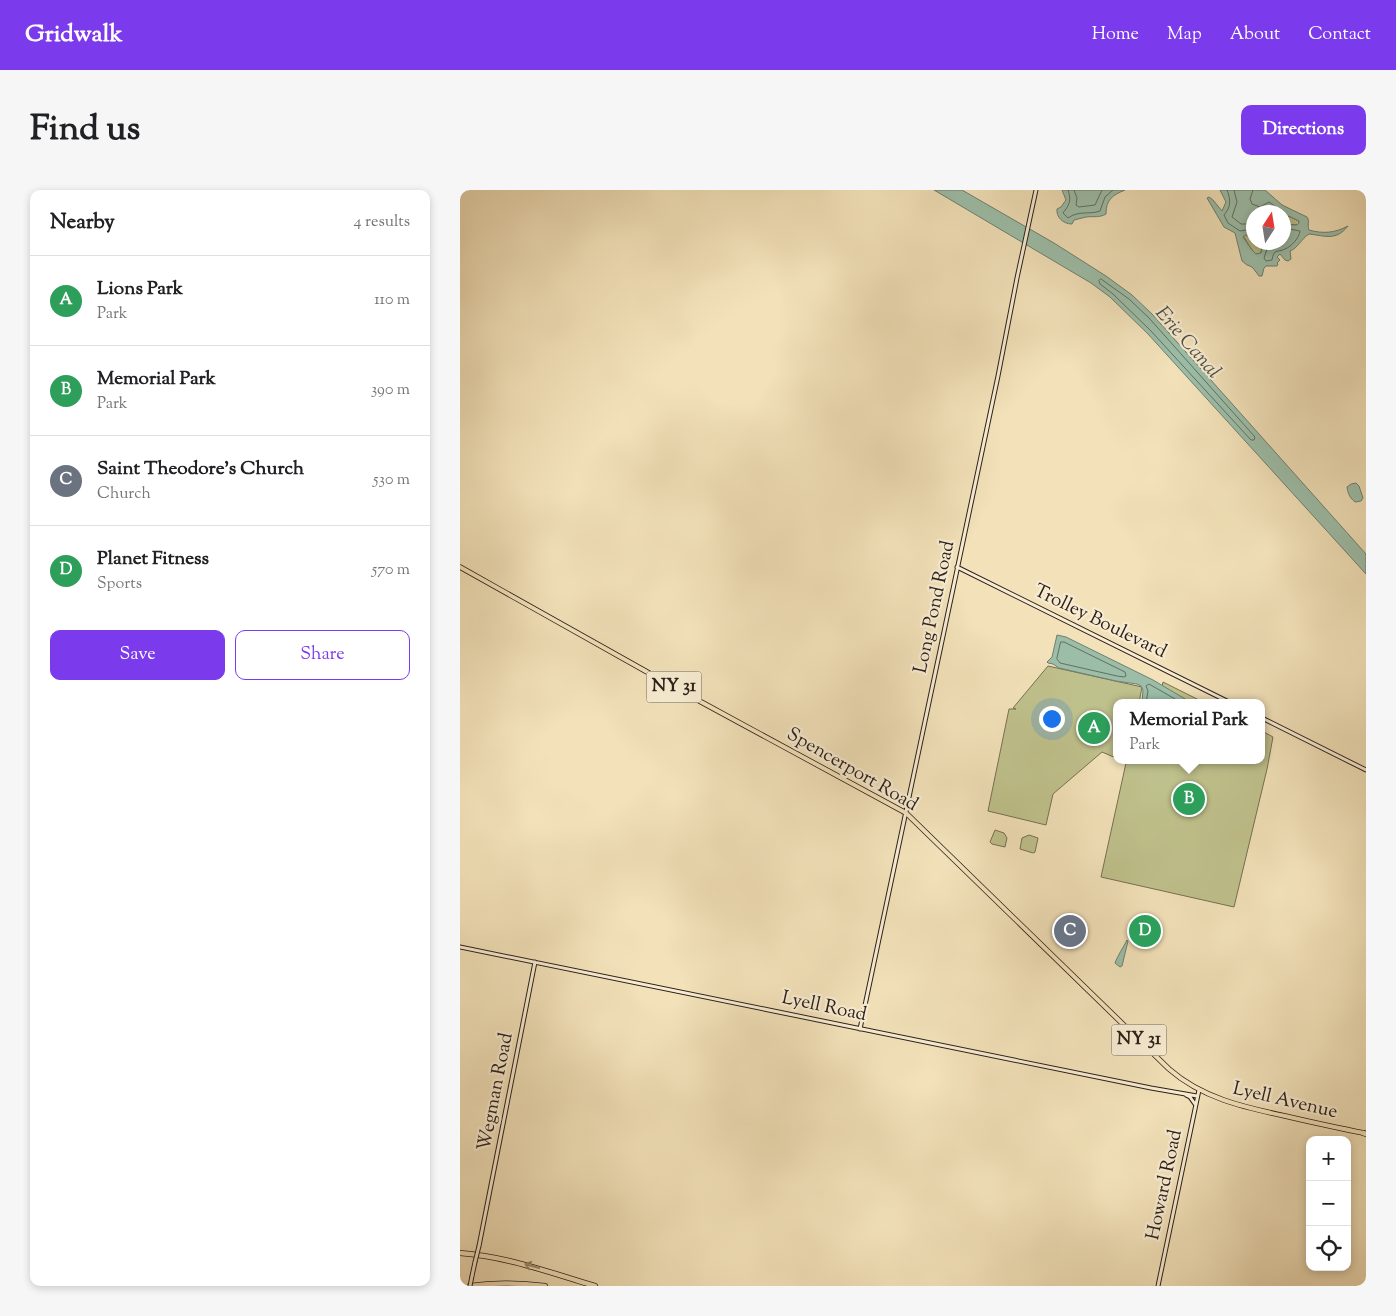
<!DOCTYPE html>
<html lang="en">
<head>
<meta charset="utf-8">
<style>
  body { margin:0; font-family:"Sorts Mill Goudy",serif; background:#f6f6f6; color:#202124 }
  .controls { position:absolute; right:15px; bottom:15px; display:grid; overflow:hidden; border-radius:10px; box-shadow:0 2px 8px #0003 }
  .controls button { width:45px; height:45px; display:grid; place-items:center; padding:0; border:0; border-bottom:1px solid #e0e0e0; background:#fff; color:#202124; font:25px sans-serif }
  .compass { position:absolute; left:786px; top:15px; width:45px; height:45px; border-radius:50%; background:#fff; box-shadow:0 2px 8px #0003; rotate:12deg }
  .you { position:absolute; left:591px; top:528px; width:18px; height:18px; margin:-12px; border:4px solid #fff; border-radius:50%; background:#1a73e8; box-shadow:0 0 0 8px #1a73e833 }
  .badge { display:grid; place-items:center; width:32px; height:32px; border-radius:50%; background:#7c3aed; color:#fff; font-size:16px; font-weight:700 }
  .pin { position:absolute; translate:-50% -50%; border:2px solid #fff; box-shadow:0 1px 5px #0006 }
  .popup { position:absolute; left:653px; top:509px; width:152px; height:65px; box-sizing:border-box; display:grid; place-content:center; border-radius:10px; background:#fff; filter:drop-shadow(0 1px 4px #0005); font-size:16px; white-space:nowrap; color:#757577 }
  .popup b { font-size:19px; color:#202124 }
  .popup::after { content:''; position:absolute; left:50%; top:100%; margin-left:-10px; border:10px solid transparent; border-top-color:#fff }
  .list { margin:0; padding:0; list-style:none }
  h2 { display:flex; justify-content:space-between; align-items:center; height:65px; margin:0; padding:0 20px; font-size:21px }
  h2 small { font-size:16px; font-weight:400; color:#757577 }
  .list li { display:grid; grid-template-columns:32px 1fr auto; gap:15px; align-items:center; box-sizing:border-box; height:90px; padding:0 20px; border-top:1px solid #e0e0e0 }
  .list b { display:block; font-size:19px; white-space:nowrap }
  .list p { margin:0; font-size:16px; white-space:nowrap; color:#757577 }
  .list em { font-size:16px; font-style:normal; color:#757577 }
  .actions { display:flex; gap:10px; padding:15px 20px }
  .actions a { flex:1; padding:11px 0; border:1px solid #7c3aed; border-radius:10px; text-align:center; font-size:18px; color:#7c3aed }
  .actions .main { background:#7c3aed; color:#fff }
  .icon { flex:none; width:28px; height:28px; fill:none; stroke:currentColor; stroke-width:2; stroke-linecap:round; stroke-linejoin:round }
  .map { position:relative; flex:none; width:906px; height:1096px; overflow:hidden; border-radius:10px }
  header { display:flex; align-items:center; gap:30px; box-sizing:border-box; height:70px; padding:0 25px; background:#7c3aed; color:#fff }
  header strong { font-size:24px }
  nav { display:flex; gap:28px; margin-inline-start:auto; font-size:18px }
  .intro { display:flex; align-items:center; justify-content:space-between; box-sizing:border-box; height:120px; padding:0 30px }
  h1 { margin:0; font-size:35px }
  .button { padding:12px 22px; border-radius:10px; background:#7c3aed; color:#fff; font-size:18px; font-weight:700 }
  main { display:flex; gap:30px; padding:0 30px }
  aside { flex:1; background:#fff; border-radius:10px; box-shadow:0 2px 8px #0003 }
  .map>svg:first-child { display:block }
  .green { fill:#bfc18c; stroke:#767053 }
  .water { fill:#9cbea9; stroke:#6f7f70; fill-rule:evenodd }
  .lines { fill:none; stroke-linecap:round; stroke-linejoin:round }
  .shore { stroke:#646f62; stroke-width:1 }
  .secondary-casing { stroke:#2c201a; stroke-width:5 }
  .primary-casing { stroke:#2c201a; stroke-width:5.5 }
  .highway-casing { stroke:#2c201a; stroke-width:6 }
  .secondary { stroke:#f7ecd2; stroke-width:3 }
  .primary { stroke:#f2e1b9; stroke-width:4 }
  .highway { stroke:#f2e1b9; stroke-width:4.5 }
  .secondary-bridge-casing { stroke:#2c201a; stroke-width:5; stroke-linecap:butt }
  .secondary-bridge { stroke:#f7ecd2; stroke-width:3 }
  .oneway { stroke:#998a71 }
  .labels { text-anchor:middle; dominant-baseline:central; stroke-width:4.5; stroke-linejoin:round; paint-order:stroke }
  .shield { fill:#f7ecd2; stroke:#695d51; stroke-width:1 }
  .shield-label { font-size:18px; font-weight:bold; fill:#2c201a }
  .street-label { font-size:19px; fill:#2c201a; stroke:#f7ecd2 }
  .water-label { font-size:20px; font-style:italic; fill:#4e4f45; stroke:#f7ecd2 }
</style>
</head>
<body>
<header>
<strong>Gridwalk</strong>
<nav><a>Home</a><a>Map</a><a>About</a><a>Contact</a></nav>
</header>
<div class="intro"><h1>Find us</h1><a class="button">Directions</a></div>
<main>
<aside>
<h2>Nearby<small>4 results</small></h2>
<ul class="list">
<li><span class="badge" style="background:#2e9e5b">A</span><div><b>Lions Park</b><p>Park</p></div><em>110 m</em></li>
<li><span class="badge" style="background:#2e9e5b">B</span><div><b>Memorial Park</b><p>Park</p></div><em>390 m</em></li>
<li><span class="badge" style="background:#6b7280">C</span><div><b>Saint Theodore's Church</b><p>Church</p></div><em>530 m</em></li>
<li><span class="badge" style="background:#2e9e5b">D</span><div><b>Planet Fitness</b><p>Sports</p></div><em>570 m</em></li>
</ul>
<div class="actions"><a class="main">Save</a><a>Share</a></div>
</aside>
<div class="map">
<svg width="906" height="1096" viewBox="0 0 906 1096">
  <rect width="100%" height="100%" fill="#f2e1b9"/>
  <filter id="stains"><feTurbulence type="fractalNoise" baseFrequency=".004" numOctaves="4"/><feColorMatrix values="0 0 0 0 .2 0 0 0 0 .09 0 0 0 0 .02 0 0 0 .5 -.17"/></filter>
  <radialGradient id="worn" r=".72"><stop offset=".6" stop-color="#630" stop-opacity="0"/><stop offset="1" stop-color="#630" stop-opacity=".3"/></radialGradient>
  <path class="green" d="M824,24L839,31V33L837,35L826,34L824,31Z
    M786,44L793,49L794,52L800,53L802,56L801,63L796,64C790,59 788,53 783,46Z
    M588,476L682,497L679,513H656V568L642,562L593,604L586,635L528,621L549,519H556L553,518Z
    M703,492L745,513H699Z
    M802,541L813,547L807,579L774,717L641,687L666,573L661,570H802Z
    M535,640L544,643L547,648L545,657L532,654L530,652Z
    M569,645L578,648L575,662L573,663L560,659L562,648Z"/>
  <path class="water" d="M474,0H502L594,53L646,86L672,105L692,124L906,364V384L688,144L650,107L631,93Z
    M602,0H665C653,5 646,9 646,24C639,28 634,26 626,27C622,28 618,29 614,30L612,34C603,34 596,27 597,19L601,17L606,10Z
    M760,0H805L822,15L847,27C850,31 847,36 849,40C863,44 875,43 888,36C876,51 866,46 849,44C841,49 838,58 830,61L831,69L828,71L825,70L820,64L817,67L820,70L817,73L818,74L817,76H806L804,78L802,86H799L793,78L790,76L787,75L782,71L775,43L764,37L747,8L749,7L753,10L762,21L766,12ZM794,22H824V24L839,31V33L837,35C832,35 828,35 824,31V52L800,53L802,56L801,63L796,64C790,59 788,53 783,47L786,45L793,49Z
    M896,293L899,296L903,308L901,311L895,312C890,308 888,304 887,297L891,294Z
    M597,445L606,447L693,490L732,513H682L683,500L681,496L677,494L656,491L599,478L593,474L588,473L587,472L592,467Z
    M667,750L668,751L662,776L660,777L655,773C657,767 664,756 667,750Z"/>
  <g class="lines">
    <path class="shore" d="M608,0C612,11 609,15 603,23L608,28C619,20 629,25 640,21L645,7L653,0
      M614,0L617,8L616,15L619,17L635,15L642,0
      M767,0C771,10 771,17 764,25L768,33L780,41L786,40L794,42
      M774,0L777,12L772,27L781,34H788L794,35
      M793,0L790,9L792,14L800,17L809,12L819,19V22
      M806,52L807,59L804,68L806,71L812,70C814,58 817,63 825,59C832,56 839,48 840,41L824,38
      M641,89L669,109L689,128L795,247L794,250H791L691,141L653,104L640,94L639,91Z
      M601,452H604L665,482L666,486L664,487L657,486L600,473L597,469Z
      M686,513L688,501L686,496L689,494L722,513"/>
    <defs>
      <path id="secondary" d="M497,377L771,513
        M802,528L906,580
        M0,757L691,898L737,906
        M400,839L538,186L557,88L576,0
        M726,905L730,907L735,914
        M19,1056L75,772
        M12,1086L15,1072
        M698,1096L739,900"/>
      <path id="primary" d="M0,377L221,501L446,623L709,879C742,908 783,917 825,926C851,932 878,938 904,943"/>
      <path id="highway" d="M903,943L906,944
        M0,1063C49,1067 88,1082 135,1096
        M10,1096C36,1092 60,1093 85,1096"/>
    </defs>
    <use href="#secondary" class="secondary-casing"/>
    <use href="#primary" class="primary-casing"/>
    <use href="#highway" class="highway-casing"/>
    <use href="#secondary" class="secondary"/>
    <use href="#primary" class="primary"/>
    <use href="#highway" class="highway"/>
    <defs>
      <path id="secondary-bridge" d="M15,1072L19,1056
        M10,1096L12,1086"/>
    </defs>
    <use href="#secondary-bridge" class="secondary-bridge-casing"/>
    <use href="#secondary-bridge" class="secondary-bridge"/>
  </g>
  <defs><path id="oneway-shaft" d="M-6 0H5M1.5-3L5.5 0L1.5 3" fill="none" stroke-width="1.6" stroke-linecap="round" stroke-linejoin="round" transform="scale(1.25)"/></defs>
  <use class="oneway" href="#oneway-shaft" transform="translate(72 1076) rotate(-164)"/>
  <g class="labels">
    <g class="shield">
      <rect x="186.5" y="481.5" width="55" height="31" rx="4"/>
      <rect x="651.5" y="834.5" width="55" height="31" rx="4"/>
    </g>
    <g class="shield-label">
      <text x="214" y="497">NY 31</text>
      <text x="679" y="850">NY 31</text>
    </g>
    <g class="street-label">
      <text transform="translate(475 417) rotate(-78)">Long Pond Road</text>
      <text transform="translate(640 432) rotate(26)">Trolley Boulevard</text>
      <text transform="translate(392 580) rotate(30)">Spencerport Road</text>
      <text transform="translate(364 817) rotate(12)">Lyell Road</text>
      <text transform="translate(36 902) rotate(-79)">Wegman Road</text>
      <text transform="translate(825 911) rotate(13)">Lyell Avenue</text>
      <text transform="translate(705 995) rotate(-78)">Howard Road</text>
    </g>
    <g class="water-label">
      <text transform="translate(727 153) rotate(49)">Erie Canal</text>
    </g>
  </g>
  <rect width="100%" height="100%" filter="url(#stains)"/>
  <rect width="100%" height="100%" fill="url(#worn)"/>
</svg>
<div class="controls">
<button>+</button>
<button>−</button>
<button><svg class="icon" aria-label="locate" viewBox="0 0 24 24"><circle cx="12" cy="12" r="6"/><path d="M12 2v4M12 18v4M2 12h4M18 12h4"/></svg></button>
</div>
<svg class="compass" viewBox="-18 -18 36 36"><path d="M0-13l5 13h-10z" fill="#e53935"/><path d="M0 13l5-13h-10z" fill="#757577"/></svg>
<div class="you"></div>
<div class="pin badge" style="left:634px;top:538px;background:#2e9e5b">A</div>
<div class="pin badge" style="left:729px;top:609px;background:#2e9e5b">B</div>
<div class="popup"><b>Memorial Park</b>Park</div>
<div class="pin badge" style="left:610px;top:741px;background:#6b7280">C</div>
<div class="pin badge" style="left:685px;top:741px;background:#2e9e5b">D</div>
</div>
</main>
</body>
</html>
